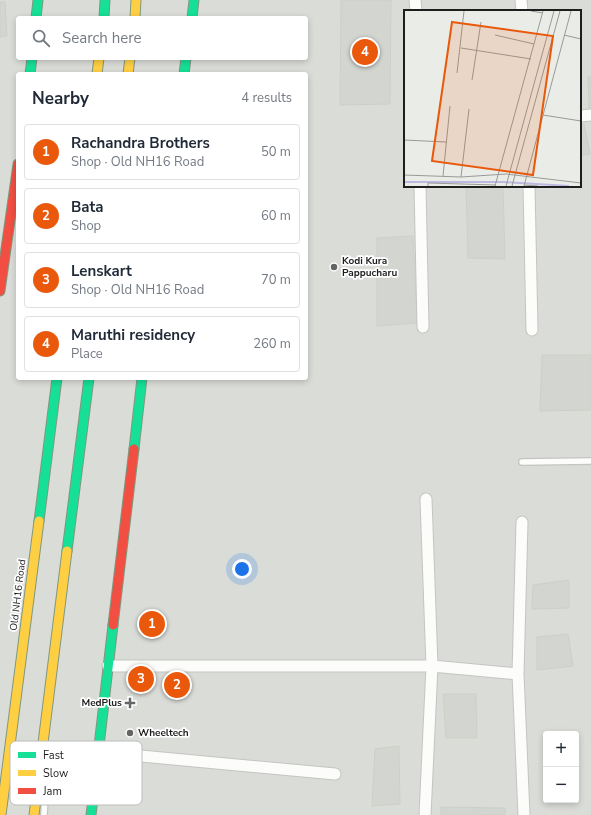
<!DOCTYPE html>
<html lang="en">
<head>
<meta charset="utf-8">
<style>
  body { margin:0; font-family:"Nunito Sans",sans-serif; background:#f2f2f3; color:#1f2937 }
  .controls { position:absolute; right:12px; bottom:12px; display:grid; overflow:hidden; border-radius:4px; box-shadow:0 2px 6px #0003 }
  .controls button { width:36px; height:36px; display:grid; place-items:center; padding:0; border:0; border-bottom:1px solid #e0e1e3; background:#fff; color:#1f2937; font:20px sans-serif }
  .you { position:absolute; left:242px; top:569px; width:14px; height:14px; margin:-10px; border:3px solid #fff; border-radius:50%; background:#1a73e8; box-shadow:0 0 0 6px #1a73e833 }
  .badge { display:grid; place-items:center; width:26px; height:26px; border-radius:50%; background:#ea580c; color:#fff; font-size:13px; font-weight:700 }
  .pin { position:absolute; translate:-50% -50%; border:2px solid #fff; box-shadow:0 1px 4px #0006 }
  .list { margin:0; padding:0; list-style:none }
  h2 { display:flex; justify-content:space-between; align-items:center; height:52px; margin:0; padding:0 16px; font-size:17px }
  h2 small { font-size:13px; font-weight:400; color:#747a83 }
  .list li { display:grid; grid-template-columns:26px 1fr auto; gap:12px; align-items:center; box-sizing:border-box; height:56px; margin:0 8px 8px; padding:0 8px; border:1px solid #e0e1e3; border-radius:4px }
  .list b { display:block; font-size:15px; white-space:nowrap }
  .list p { margin:0; font-size:13px; white-space:nowrap; color:#747a83 }
  .list em { font-size:13px; font-style:normal; color:#747a83 }
  .icon { flex:none; width:22px; height:22px; fill:none; stroke:currentColor; stroke-width:2; stroke-linecap:round; stroke-linejoin:round }
  .map { position:relative; flex:none; width:591px; height:815px; overflow:hidden }
  .search { position:absolute; background:#fff; box-shadow:0 2px 6px #0003; left:16px; top:16px; width:292px; height:44px; display:flex; align-items:center; gap:10px; box-sizing:border-box; padding:0 14px; border-radius:4px; color:#747a83; font-size:15px }
  .panel { position:absolute; background:#fff; box-shadow:0 2px 6px #0003; left:16px; top:72px; width:292px; height:308px; border-radius:4px }
  .map>svg:first-child { display:block }
  .residential { fill:#dadcd8; fill-rule:evenodd }
  .building { fill:#d3d6d0; stroke:#cdd0c8 }
  .lines { fill:none; stroke-linecap:round; stroke-linejoin:round }
  .lane-casing { stroke:#c4c5c3; stroke-width:8 }
  .street-casing { stroke:#c4c5c3; stroke-width:13 }
  .fast-casing { stroke:#80987e; stroke-width:11 }
  .slow-casing { stroke:#80987e; stroke-width:11 }
  .jam-casing { stroke:#80987e; stroke-width:11 }
  .lane { stroke:#fcfcfb; stroke-width:5.5 }
  .street { stroke:#fcfcfb; stroke-width:11 }
  .fast { stroke:#16e098; stroke-width:9 }
  .slow { stroke:#ffcf43; stroke-width:9 }
  .jam { stroke:#f24e42; stroke-width:9 }
  .poi-dot { fill:#656664; stroke:#fff; stroke-width:1.5 }
  .labels { text-anchor:middle; dominant-baseline:central; stroke-width:3.5; stroke-linejoin:round; paint-order:stroke }
  .poi-label { font-size:10px; font-weight:bold; fill:#1e1e1e; stroke:#fff; text-anchor:start }
  .street-label { font-size:10px; fill:#1e1e1e; stroke:#fff }
  .inset-river { fill:none; stroke:#bcb9e1; stroke-width:2 }
  .inset-road { fill:none; stroke:#989a97; stroke-width:1 }
  .view { fill:#e8590c; fill-opacity:0.15; stroke:#e8590c; stroke-width:2 }
  .inset-edge { fill:none; stroke:#1e1e1e; stroke-width:2 }
  .key { fill:#fff; stroke:#bcbcbc; stroke-width:1 }
  .key-label { font-size:11px; fill:#1e1e1e }
</style>
</head>
<body>
<div class="map">
<svg width="591" height="815" viewBox="0 0 591 815">
  <rect width="100%" height="100%" fill="#eaede7"/>
  <path class="residential" d="M0,0H591V815H0ZM405,11H580V186H405ZM18,18H306V58H18ZM18,74H306V378H18ZM546,734H576V800H546Z"/>
  <path class="building" d="M341,0H391L390,104L340,105Z
    M0,2H5L7,36L0,37Z
    M588,77H591V110H589Z
    M584,124L590,154L580,155V125Z
    M466,186H503L505,259L468,258Z
    M413,236L417,323L377,326V238Z
    M542,355H591V410L540,411Z
    M569,580V608L532,609L533,585Z
    M568,634L573,666L537,670V637Z
    M443,694H476L477,738H446Z
    M399,746L400,804L372,806L375,749Z
    M441,807L505,808V815H441Z"/>
  <g class="lines">
    <defs>
      <path id="lane" d="M522,462L591,461
        M44,815L45,797"/>
      <path id="street" d="M415,0L416,11
        M521,0L522,11
        M580,116L591,115
        M420,186L423,327
        M529,186L532,330
        M522,522L518,674L524,815
        M108,666H432L518,674
        M98,752L335,774
        M425,815L432,666L426,499"/>
      <path id="fast" d="M36,18L38,0
        M104,18L105,0
        M192,18L194,0
        M30,74L32,58
        M184,74L186,58
        M134,449L142,378
        M39,521L57,378
        M67,551L89,378
        M91,815L113,625"/>
      <path id="slow" d="M135,18L136,0
        M97,74L99,58
        M128,74L130,58
        M1,815L39,521
        M34,815L67,551"/>
      <path id="jam" d="M0,291L18,164
        M113,625L134,449"/>
    </defs>
    <use href="#lane" class="lane-casing"/>
    <use href="#street" class="street-casing"/>
    <use href="#fast" class="fast-casing"/>
    <use href="#slow" class="slow-casing"/>
    <use href="#jam" class="jam-casing"/>
    <use href="#lane" class="lane"/>
    <use href="#street" class="street"/>
    <use href="#fast" class="fast"/>
    <use href="#slow" class="slow"/>
    <use href="#jam" class="jam"/>
  </g>
  <g class="poi-dot">
    <circle cx="334" cy="267" r="4"/>
    <path d="M128 697h4v4h4v4h-4v4h-4v-4h-4v-4h4z"/>
    <circle cx="130" cy="733" r="4"/>
  </g>
  <g class="labels">
    <g class="poi-label">
      <text x="342" y="261">Kodi Kura<tspan x="342" dy="12">Pappucharu</tspan></text>
      <text x="122" y="703" text-anchor="end">MedPlus</text>
      <text x="138" y="733">Wheeltech</text>
    </g>
    <g class="street-label">
      <text transform="translate(18 595) rotate(-83)">Old NH16 Road</text>
    </g>
  </g>
  <g transform="translate(404 10)">
    <rect width="177" height="177" fill="#eaede7"/>
    <path class="inset-river" d="M0,172H99L165,176"/>
    <path class="inset-road" d="M127,1L139,3M91,25L130,34M160,25L177,29M57,38L127,49M53,63L60,1M68,70L77,12M139,105L177,111M0,130L42,132M0,165L57,167L102,164L177,173M39,166L46,96M57,167L65,99M120,175L134,176M24,176V173L92,175M91,176L139,1M102,176L150,1M108,176L156,1M120,176L167,1"/>
    <path class="view" d="M48,12L149,26L129,165L28,151Z"/>
    <rect width="177" height="177" class="inset-edge"/>
  </g>
  <rect x="10" y="741" width="132" height="64" rx="6" class="key"/>
  <rect x="18" y="752" width="18" height="6" fill="#16e098"/>
  <rect x="18" y="770" width="18" height="6" fill="#ffcf43"/>
  <rect x="18" y="788" width="18" height="6" fill="#f24e42"/>
  <g class="key-label">
    <text x="43" y="759">Fast</text>
    <text x="43" y="777">Slow</text>
    <text x="43" y="795">Jam</text>
  </g>
</svg>
<div class="controls">
<button>+</button>
<button>−</button>
</div>
<div class="you"></div>
<div class="pin badge" style="left:152px;top:624px">1</div>
<div class="pin badge" style="left:177px;top:685px">2</div>
<div class="pin badge" style="left:141px;top:679px">3</div>
<div class="pin badge" style="left:365px;top:52px">4</div>
<div class="search"><svg class="icon" aria-label="search" viewBox="0 0 24 24"><circle cx="10" cy="10" r="6"/><path d="M15 15l6 6"/></svg>Search here</div>
<section class="panel">
<h2>Nearby<small>4 results</small></h2>
<ul class="list">
<li><span class="badge">1</span><div><b>Rachandra Brothers</b><p>Shop · Old NH16 Road</p></div><em>50 m</em></li>
<li><span class="badge">2</span><div><b>Bata</b><p>Shop</p></div><em>60 m</em></li>
<li><span class="badge">3</span><div><b>Lenskart</b><p>Shop · Old NH16 Road</p></div><em>70 m</em></li>
<li><span class="badge">4</span><div><b>Maruthi residency</b><p>Place</p></div><em>260 m</em></li>
</ul>
</section>
</div>
</body>
</html>
